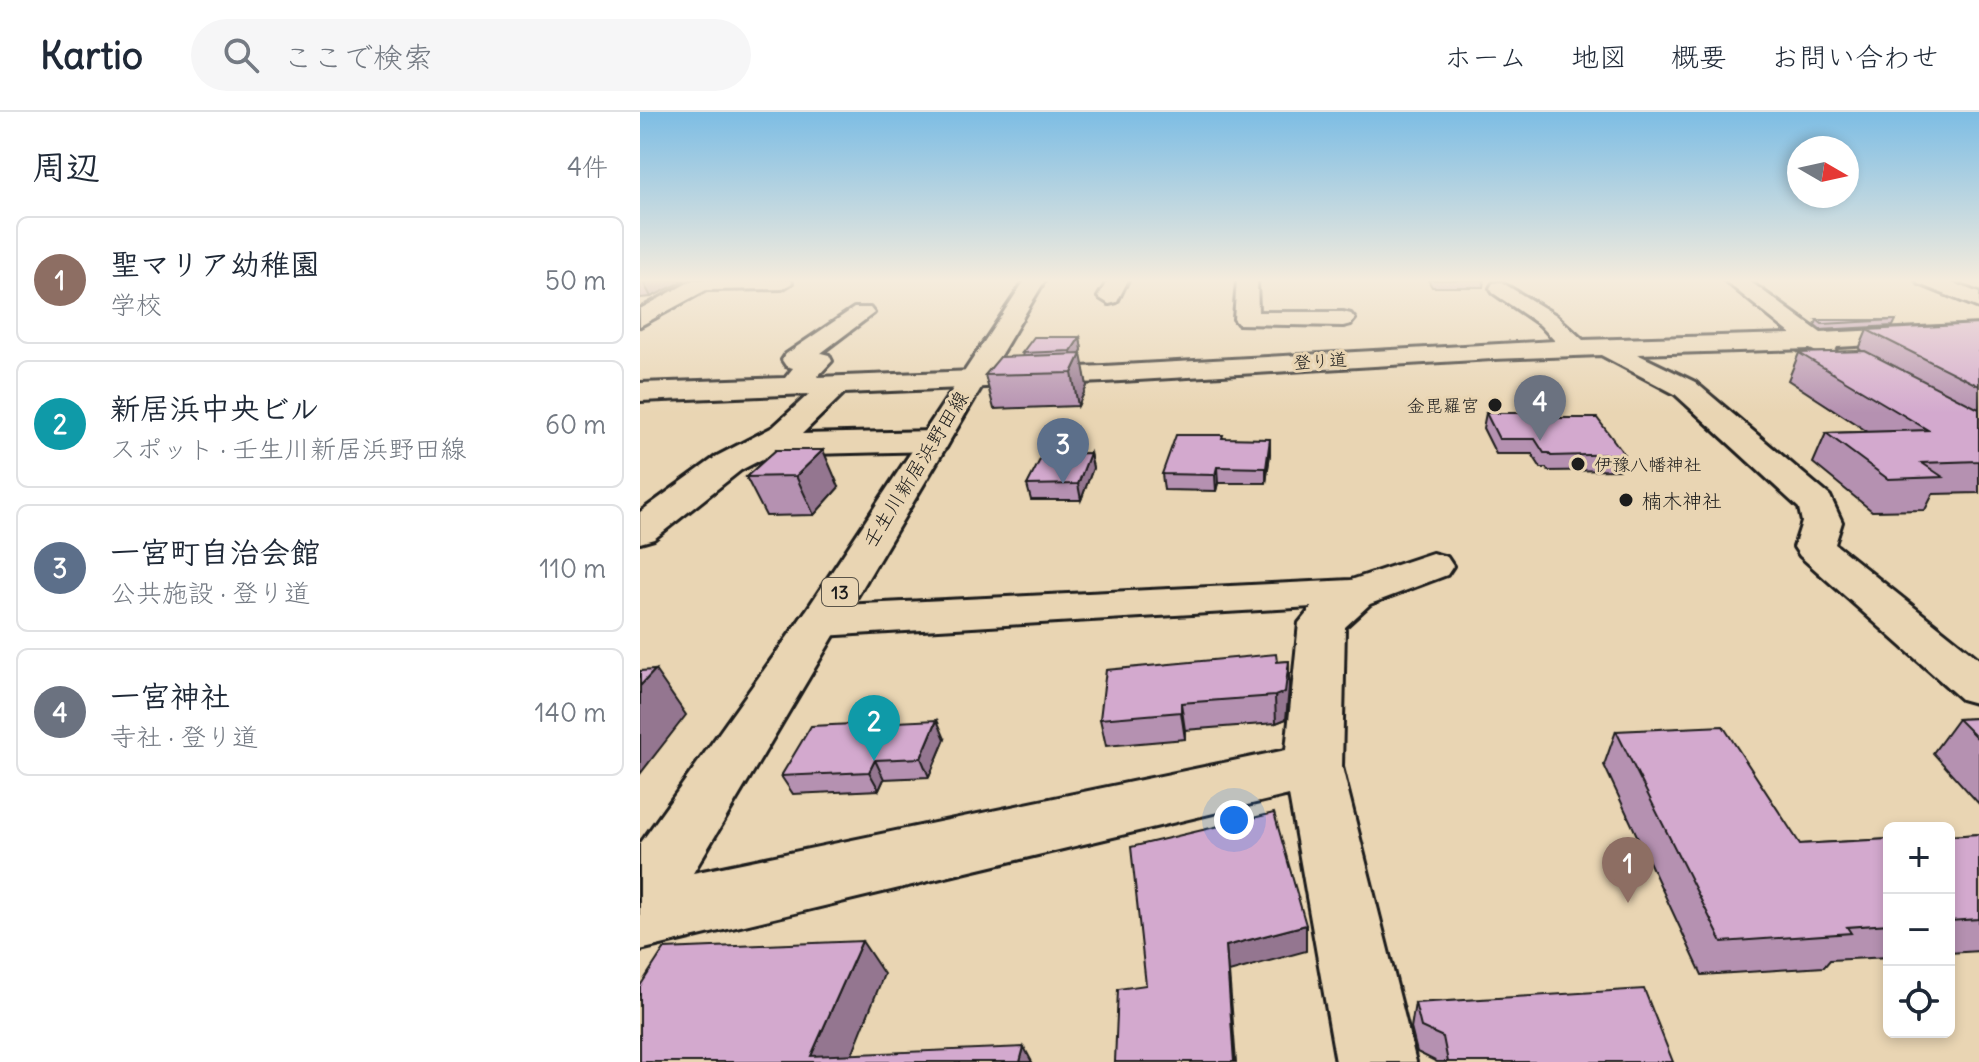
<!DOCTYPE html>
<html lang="ja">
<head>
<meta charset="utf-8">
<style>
  body { margin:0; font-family:Delius,"Klee One",sans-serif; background:#f6f6f7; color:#1f2937 }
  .controls { position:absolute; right:24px; bottom:24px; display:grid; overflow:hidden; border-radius:12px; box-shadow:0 4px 12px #0003 }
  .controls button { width:72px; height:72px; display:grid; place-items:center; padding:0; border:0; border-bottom:2px solid #e0e1e3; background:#fff; color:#1f2937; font:40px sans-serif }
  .compass { position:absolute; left:1147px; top:24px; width:72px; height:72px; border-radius:50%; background:#fff; box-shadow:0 4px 12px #0003; rotate:99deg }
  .you { position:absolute; left:594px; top:708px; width:28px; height:28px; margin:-20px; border:6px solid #fff; border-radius:50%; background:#1a73e8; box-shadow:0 0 0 12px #1a73e833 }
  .badge { display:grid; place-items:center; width:52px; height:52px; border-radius:50%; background:#1c1c1c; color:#fff; font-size:26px; font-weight:700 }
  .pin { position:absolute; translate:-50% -66px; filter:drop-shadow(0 2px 4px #0008) }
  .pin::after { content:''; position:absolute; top:42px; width:28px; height:24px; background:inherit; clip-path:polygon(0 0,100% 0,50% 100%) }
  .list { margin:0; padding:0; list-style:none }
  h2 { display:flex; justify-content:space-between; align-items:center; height:104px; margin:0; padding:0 32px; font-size:34px }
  h2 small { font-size:26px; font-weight:400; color:#747a83 }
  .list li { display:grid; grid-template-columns:52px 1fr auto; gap:24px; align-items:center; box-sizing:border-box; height:128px; margin:0 16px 16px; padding:0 16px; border:2px solid #e0e1e3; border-radius:12px }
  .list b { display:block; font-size:30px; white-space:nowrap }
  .list p { margin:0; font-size:26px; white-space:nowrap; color:#747a83 }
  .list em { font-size:26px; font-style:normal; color:#747a83 }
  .icon { flex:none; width:44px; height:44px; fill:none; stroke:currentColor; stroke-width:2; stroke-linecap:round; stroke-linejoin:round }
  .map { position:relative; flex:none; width:1339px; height:950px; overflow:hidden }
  header { display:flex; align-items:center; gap:48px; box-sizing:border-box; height:112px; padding:0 40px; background:#fff; border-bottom:2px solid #e0e1e3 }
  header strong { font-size:38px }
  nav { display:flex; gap:44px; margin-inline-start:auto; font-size:28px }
  .search { width:560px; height:72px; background:#f6f6f7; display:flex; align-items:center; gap:20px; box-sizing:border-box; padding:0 28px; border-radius:44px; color:#747a83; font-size:30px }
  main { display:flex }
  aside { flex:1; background:#fff }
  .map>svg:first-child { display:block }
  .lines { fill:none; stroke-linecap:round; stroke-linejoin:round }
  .minor-casing { stroke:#1c1c1c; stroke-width:6 }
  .major-casing { stroke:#1c1c1c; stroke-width:6 }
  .minor { fill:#e9d5b3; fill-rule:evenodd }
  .major { fill:#e9d5b3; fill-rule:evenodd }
  .wall { fill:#b591b1; stroke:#1c1c1c; stroke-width:2 }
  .shaded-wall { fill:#947690; stroke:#1c1c1c; stroke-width:2 }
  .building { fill:#d3a9ce; stroke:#1c1c1c; stroke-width:2 }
  .poi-dot { fill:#1c1c1c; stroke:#e9d5b3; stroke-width:3 }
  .labels { text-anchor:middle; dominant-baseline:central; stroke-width:6; stroke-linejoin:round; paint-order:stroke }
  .far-street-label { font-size:18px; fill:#1c1c1c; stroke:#e9d5b3 }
  .far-poi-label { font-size:18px; fill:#1c1c1c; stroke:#e9d5b3; text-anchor:end }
  .shield { fill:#e9d5b3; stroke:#5a5449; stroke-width:2 }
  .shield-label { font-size:18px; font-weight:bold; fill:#1c1c1c }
  .street-label { font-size:20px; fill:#1c1c1c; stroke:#e9d5b3 }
  .poi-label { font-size:20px; fill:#1c1c1c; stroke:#e9d5b3; text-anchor:start }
</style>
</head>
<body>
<header>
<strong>Kartio</strong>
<div class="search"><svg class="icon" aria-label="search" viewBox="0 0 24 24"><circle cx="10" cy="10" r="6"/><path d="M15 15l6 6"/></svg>ここで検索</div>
<nav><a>ホーム</a><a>地図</a><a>概要</a><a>お問い合わせ</a></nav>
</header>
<main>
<aside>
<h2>周辺<small>4件</small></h2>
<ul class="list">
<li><span class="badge" style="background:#8d6e63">1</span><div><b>聖マリア幼稚園</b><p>学校</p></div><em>50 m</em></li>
<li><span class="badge" style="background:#0f9aa8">2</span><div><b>新居浜中央ビル</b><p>スポット · 壬生川新居浜野田線</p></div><em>60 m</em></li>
<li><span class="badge" style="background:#5c6f8a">3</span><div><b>一宮町自治会館</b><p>公共施設 · 登り道</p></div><em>110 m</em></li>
<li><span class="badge" style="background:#6b7280">4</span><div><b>一宮神社</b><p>寺社 · 登り道</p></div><em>140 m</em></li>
</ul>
</aside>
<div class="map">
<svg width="1339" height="950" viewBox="0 0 1339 950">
  <rect width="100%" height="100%" fill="#e9d5b3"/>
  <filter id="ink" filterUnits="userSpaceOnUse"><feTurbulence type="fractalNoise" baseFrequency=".0125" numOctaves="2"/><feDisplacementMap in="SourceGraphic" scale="16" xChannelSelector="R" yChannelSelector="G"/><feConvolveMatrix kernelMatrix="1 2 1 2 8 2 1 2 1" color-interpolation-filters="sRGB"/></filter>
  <g filter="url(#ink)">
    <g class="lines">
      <defs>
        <path id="minor" d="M53,168H151L152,171L142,177L66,178L0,214V197Z
          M468,168H488L477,190L469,192L458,185Z
          M597,168H617L618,200H703L711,202L715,207L711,212L703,214L598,212L594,207Z
          M1084,168H1108L1181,221L1339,213V227L1197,235L1194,241L1185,244L1170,237L997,242L1055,270L1190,384L1202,410L1195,432L1339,547V592L1321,587L1160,444L1154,435L1162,410L1159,396L1035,282L961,243L852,247L464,270L204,281L162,322L294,319L306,322L310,329L306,336L294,339L130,343L101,358L14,427L0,431V400L77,344L133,315L169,282L0,289V271L145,266L153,256L146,254L142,248L146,242L214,196H230L234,201L181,241L189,243L192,249L177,265L464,254L915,229L900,213L853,181L850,176L853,171L861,170L916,203L943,228L1151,222Z
          M1276,168H1305L1339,181V196L1279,172Z
          M792,441L807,445L813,454L807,463L730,492L705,515L702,655L776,950H696L649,683L0,838V772L646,638L659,511L672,495L182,524L166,519L159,509L166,499L182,494L711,468Z"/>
        <path id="major" d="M385,168H405L24,810L0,819V732L166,499Z"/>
      </defs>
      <use href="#minor" class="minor-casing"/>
      <use href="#major" class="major-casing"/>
      <use href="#minor" class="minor"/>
      <use href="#major" class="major"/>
    </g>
    <path class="wall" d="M0,168H46L11,185L0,186Z
      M788,168H844L843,175H792Z
      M1177,208H1256L1253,214L1180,218L1175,214Z
      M1339,212V381L1293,382L1285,398L1232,399L1173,351L1186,321L1228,320L1148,268L1159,241L1222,239L1219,237L1227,218Z
      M440,225L442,238L440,242L447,274L438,294L354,297L345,263L383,244L382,241Z
      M846,301L904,306L984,342L980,358L908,359L906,356H901L892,342H856L843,316Z
      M583,326L630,342L626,371H578L576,379L524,378L522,362Z
      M136,338L199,375L174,403L126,404L106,365Z
      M450,341L453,356L441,388H391L387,373Z
      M649,549V576L646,607L636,611L545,618V627L466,634L460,607L637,550Z
      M1339,606V692L1293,641L1318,607Z
      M976,619L1160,732L1249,727V845L1190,848L1184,855L1062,863L964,653Z
      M305,627L289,665L244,667L239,678L153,682L141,664Z
      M1339,722V839L1309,841V724Z
      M775,891L1033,950H797L777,940L771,916Z"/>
    <path class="shaded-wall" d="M2,168H46L11,185Z
      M440,225L442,238L433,252L431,239Z
      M441,242L447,274L438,294L432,261Z
      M630,327V342L626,371V356Z
      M183,338L199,375L174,403L156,364Z
      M450,341L453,356L441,388L438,372Z
      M577,355L578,371L576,379L575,363Z
      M649,549V576L646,607L636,611L635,584Z
      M15,558L46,603L0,662V574Z
      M541,591L545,618V627L541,600Z
      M297,608L305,627L289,665L281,646Z
      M235,648L244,667L239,678L229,660Z
      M666,813V839L589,860L596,950H594L586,834Z
      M222,829L244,862L209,950L171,944Z
      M384,935L392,950H380Z"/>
    <path class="building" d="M1177,208H1256L1182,212Z
      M1339,212V274L1227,218Z
      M394,225H440L431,239L382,241Z
      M1225,239L1339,297V349L1282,351L1303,365L1248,367L1186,321L1288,318L1159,241Z
      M441,242L432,261L345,263L360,245Z
      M846,301H901L904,306H957L984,342L911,344L909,341H904L895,327H859Z
      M536,323H583L582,326L630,327L626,356L577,355L575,363L522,362Z
      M136,338H183L156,364L106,365Z
      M450,341L438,372L387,373L403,342Z
      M636,542L637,550L649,549L645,580L635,584L541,591V600L460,607L466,558Z
      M15,558L0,574V559Z
      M1339,606V628L1318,607Z
      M297,608L281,646L235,648L229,660L141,664L171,614Z
      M1083,614L1160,732L1249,727V812L1207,815L1211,821L1082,830L976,619Z
      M634,701L666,813L586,834L594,950H475L478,877L506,873L491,735Z
      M1339,722V807L1309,809V724Z
      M222,829L171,944L384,935L380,950H0V874L24,837Z
      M1004,877L1033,950H808L803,925L781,915L775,891Z"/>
  </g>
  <linearGradient id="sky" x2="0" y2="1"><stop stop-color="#7dbde4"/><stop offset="0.56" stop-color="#f5ecdd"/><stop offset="1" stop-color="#f5ecdd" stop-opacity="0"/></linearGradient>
  <rect width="1339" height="301" fill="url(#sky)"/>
  <g class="poi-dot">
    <circle cx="855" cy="293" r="8"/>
    <circle cx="938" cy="352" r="8"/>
    <circle cx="986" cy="388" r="8"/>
  </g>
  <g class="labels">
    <g class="far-street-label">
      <text transform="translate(680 249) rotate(-4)">登り道</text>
    </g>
    <g class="far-poi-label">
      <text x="839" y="293">金毘羅宮</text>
      <text x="954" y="352" text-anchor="start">伊豫八幡神社</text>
    </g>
    <rect class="shield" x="182" y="466" width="36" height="28" rx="6"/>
    <g class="shield-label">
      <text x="200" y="480">13</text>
    </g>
    <g class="street-label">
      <text transform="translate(275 357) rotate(-58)">壬生川新居浜野田線</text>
    </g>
    <g class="poi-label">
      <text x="1002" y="388">楠木神社</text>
    </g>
  </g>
</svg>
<div class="controls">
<button>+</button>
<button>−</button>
<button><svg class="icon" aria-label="locate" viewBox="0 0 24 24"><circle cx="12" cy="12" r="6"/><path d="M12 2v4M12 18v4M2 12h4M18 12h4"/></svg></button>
</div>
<svg class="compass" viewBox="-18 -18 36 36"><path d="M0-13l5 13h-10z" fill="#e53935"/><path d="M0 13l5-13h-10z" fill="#747a83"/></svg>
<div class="you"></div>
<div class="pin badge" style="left:988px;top:791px;background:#8d6e63">1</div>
<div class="pin badge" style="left:234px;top:649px;background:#0f9aa8">2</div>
<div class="pin badge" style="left:423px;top:372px;background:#5c6f8a">3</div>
<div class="pin badge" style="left:900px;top:329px;background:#6b7280">4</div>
</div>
</main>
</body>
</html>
